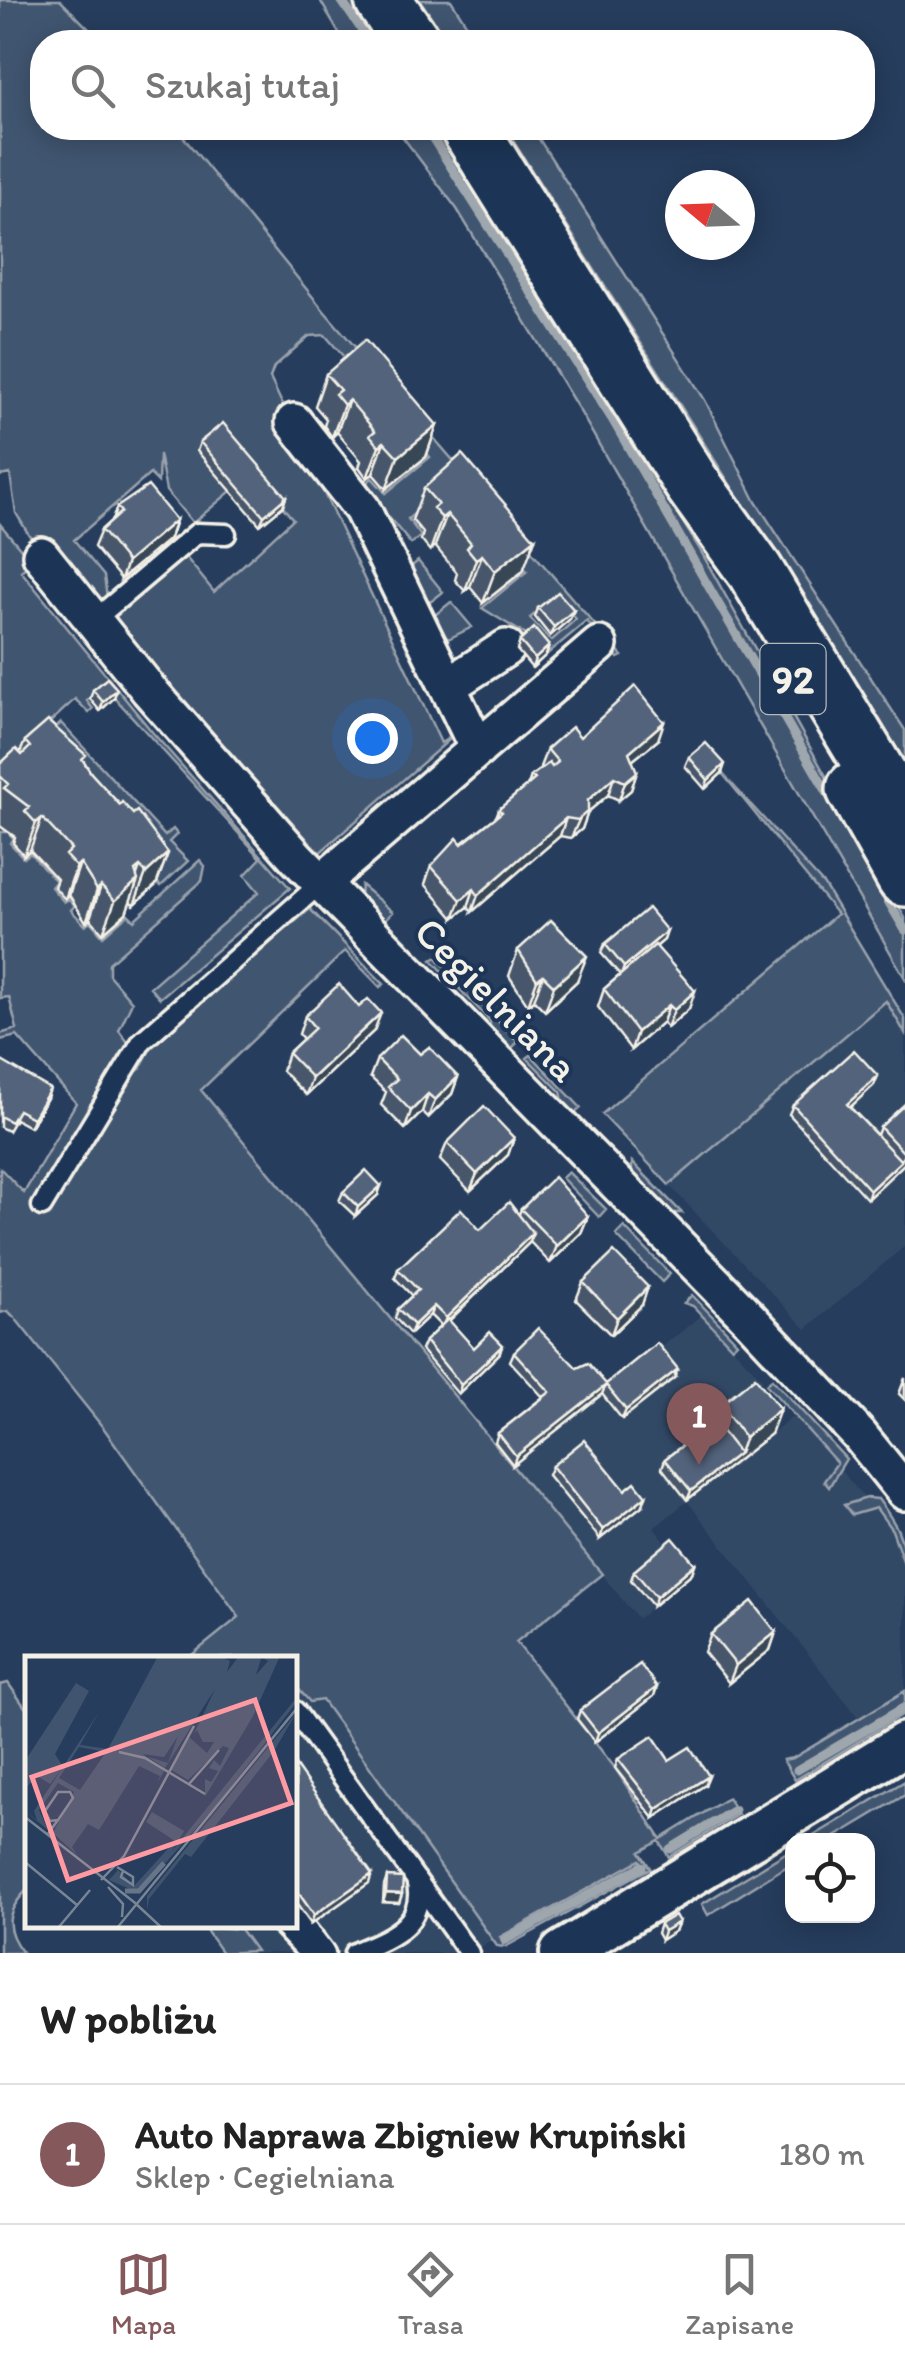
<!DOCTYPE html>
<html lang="pl">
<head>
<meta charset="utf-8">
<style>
  body { margin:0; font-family:Itim,sans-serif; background:#f2f2f2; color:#222 }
  .controls { position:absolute; right:30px; bottom:30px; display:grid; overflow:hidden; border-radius:20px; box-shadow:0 5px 25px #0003 }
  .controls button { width:90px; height:90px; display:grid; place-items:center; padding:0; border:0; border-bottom:2px solid #e0e0e0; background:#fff; color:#222; font:50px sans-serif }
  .compass { position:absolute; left:665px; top:170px; width:90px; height:90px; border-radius:50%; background:#fff; box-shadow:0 5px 25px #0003; rotate:289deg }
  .you { position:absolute; left:372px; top:738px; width:35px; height:35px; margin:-25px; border:8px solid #fff; border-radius:50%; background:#1a73e8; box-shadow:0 0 0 15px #1a73e833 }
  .badge { display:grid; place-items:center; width:65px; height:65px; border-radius:50%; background:#85585c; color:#fff; font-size:32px; font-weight:700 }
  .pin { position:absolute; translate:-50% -82px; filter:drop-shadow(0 2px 5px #0008) }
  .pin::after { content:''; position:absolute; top:52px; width:35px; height:30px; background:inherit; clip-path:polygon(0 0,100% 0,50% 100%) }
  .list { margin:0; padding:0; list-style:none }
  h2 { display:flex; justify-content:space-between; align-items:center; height:130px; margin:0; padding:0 40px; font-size:42px }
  h2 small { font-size:32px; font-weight:400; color:#767676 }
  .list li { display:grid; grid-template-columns:65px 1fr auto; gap:30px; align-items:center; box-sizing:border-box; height:140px; padding:0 40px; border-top:2px solid #e0e0e0 }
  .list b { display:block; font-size:38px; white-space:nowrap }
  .list p { margin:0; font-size:32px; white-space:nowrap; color:#767676 }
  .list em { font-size:32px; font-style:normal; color:#767676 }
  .icon { flex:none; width:55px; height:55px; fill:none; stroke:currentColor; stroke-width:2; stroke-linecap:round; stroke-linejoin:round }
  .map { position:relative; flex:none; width:905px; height:1953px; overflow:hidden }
  .search { position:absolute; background:#fff; box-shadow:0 5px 25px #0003; left:30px; right:30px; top:30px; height:110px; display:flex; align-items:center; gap:25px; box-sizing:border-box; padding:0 35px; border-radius:40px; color:#767676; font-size:38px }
  .sheet { height:270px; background:#fff }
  nav { display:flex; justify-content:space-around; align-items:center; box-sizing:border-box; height:140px; border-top:2px solid #e0e0e0; background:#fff; font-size:28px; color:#767676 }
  nav a { display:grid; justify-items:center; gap:5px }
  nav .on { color:#85585c }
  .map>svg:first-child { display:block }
  .built { fill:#334966 }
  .green { fill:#40546f; stroke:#9aa2ac; stroke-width:2.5; fill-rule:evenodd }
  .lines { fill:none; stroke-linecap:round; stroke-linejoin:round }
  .stream { stroke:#9fa7ae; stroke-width:9 }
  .service-casing { stroke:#f4f1e8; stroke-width:25 }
  .minor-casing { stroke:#f4f1e8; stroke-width:42 }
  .tertiary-casing { stroke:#f4f1e8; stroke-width:50 }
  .primary-casing { stroke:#f4f1e8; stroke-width:62 }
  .service { stroke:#1d3557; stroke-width:18 }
  .minor { stroke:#1d3557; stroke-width:35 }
  .tertiary { stroke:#1d3557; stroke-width:42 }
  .primary { stroke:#1d3557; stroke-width:55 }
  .wall { fill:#47566a; stroke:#f4f1e8; stroke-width:2.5 }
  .shaded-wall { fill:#394656; stroke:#f4f1e8; stroke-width:2.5 }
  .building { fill:#52647b; stroke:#f4f1e8; stroke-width:2.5 }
  .labels { text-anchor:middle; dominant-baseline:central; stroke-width:8; stroke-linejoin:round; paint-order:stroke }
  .shield { fill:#1d3557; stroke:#b4b9bc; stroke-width:2.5 }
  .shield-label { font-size:40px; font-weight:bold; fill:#f4f1e8 }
  .street-label { font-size:42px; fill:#f4f1e8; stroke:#1d3557 }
  .inset-river { fill:none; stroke:#677588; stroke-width:5 }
  .inset-road { fill:none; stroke:#788595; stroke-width:2.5 }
  .view { fill:#ff9aa2; fill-opacity:0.15; stroke:#ff9aa2; stroke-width:5 }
  .inset-edge { fill:none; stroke:#f4f1e8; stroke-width:5 }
</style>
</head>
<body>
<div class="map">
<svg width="905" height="1953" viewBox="0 0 905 1953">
  <rect width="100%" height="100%" fill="#263d5d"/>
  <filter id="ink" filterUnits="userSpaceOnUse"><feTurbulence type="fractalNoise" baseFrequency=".01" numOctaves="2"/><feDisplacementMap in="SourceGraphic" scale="20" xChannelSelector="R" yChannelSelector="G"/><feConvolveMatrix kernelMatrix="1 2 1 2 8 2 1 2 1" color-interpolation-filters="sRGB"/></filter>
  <g filter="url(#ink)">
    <path class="built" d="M887,1001L905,1033V1246L806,1329L669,1185Z
      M702,1315L763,1380L707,1426L735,1462L794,1416L892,1530L905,1566V1691L859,1718L687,1501L654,1528L692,1573L638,1619L513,1465Z
      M295,1659L494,1939L471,1953H222L203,1926H295Z"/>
    <path class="green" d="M0,0H60L102,42H42V128H176L325,312L622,656L618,658L587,621L546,655L531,638L482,608L527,571L451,482L408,519L421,536L411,544L363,486L372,478L386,493L430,457L325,335L309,336L274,367L270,378L441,743L458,732L317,855L112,622L124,604L184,555L214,592L293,519L219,433L231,491L193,523L166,491L159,454L158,482L150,474L74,540L104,576L107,598L99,605L29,535L16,513L10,474L0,476ZM556,595L576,619L551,641L530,618Z
      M320,0H352L381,42H344Z
      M420,0H451L478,42H448Z
      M396,128H437L699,548L905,918V978L578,408L457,209Z
      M505,128H532L705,400L756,502L905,730V787L757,527Z
      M0,524L32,562L21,571L153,733L290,888L160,998L150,987L259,892L245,875L261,858L104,686L87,701L93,709L89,713L75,699L0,769Z
      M418,561L443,592L425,606L407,570Z
      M451,602L472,627L448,639L430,619Z
      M61,723L165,836L173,829L177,834L169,842L188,861L161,886L145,870L7,772Z
      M722,773L824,885L905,1019V1033L886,1001L669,1185L602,1114L837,914Z
      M0,832H8L14,839L10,843L24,858L30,853L56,881L51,887L64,902L69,899L75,905L71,910L85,925L90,921L103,936L128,914L134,920L200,860L205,866L202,881L109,963V975L132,1002L119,1030L130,1045L127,1070L133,1074L140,1069L155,1040L310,909L384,984L380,987L345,951L201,1090L602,1574L516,1642L615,1768L661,1839L728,1798L738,1814L669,1857L659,1841L640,1852L650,1868L505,1947L497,1946L322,1700L310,1702L295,1685V1658H188L239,1617L105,1430L15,1318L8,1311L0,1313V1168L24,1193L76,1103L17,1036L0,1040V1034L17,1029L9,997L0,998ZM640,1860L645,1868L503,1944L500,1937Z
      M361,885L393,912L380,925L360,898Z
      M436,957L518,1042L510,1050L490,1038V1021L432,960Z
      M531,1055L581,1108L574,1114H566L561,1092L527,1058Z
      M632,1162L682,1213H670L632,1176Z
      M568,1172L606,1209L599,1217L562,1178Z
      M624,1227L670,1274L662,1282L616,1235Z
      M692,1295L737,1342L732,1347L693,1306L684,1303Z
      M772,1379L846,1459L829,1487L824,1481L837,1463L766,1384Z
      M867,1498L878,1499C895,1522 905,1538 905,1566L892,1530L876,1508L852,1515L844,1505Z
      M8,1683L27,1710V1890C5,1912 4,1929 23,1953H0V1685Z
      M905,1691V1713L795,1780L783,1760L793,1758Z
      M905,1781V1795L830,1840H807Z
      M792,1849V1863L708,1915L702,1904Z
      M203,1926L240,1929L256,1951L222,1953Z"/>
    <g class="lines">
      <path class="stream" d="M341,0L370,42
        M426,128L612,419L835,806
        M881,889L905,930
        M797,1770L905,1707
        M670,1849L734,1810
        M505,1940L642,1866"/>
      <defs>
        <path id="service" d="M93,621L197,533L226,534
          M42,1206L142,1041L321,883
          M295,1711L469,1953
          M295,1914L325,1953
          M282,1926L308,1953
          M354,1953C389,1938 428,1925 416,1879"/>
        <path id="minor" d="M294,422L362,509L478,749
          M41,555L149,690L297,858L750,1319L860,1436L905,1492
          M448,686L506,648
          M321,883L599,645"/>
        <path id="tertiary" d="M562,1953L905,1744"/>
        <path id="primary" d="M383,0L412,42
          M469,128L691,482L755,571L905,819
          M855,789L905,878"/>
      </defs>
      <use href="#service" class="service-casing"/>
      <use href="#minor" class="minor-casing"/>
      <use href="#tertiary" class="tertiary-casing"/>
      <use href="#primary" class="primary-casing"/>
      <use href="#service" class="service"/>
      <use href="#minor" class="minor"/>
      <use href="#tertiary" class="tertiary"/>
      <use href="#primary" class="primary"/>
    </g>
    <path class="wall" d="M326,374L437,425L426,457L386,489L373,474L367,478L359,467L361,461L337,432L332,437L324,426L326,419L315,406Z
      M200,442L286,497L283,506L260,525L197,451Z
      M424,488L523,571L483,603L470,587L465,591L455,580L457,573L435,546L430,551L421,540L423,533L412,520Z
      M117,507L176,520L170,538L121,579L94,547L101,530L112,520Z
      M538,608L574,610L570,619L550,636L535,617Z
      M520,641L549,646L546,655L532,668L517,650Z
      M93,690L114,698L100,711L90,699Z
      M580,737L658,740L632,761L637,772L631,790L619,800L608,795L588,812L582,829L571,838L560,836L472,912L468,907L454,918L425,884L431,866L496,817L499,809L528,785L531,776L542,768L540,767L547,749Z
      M25,741L84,761L91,773L120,805L168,853L156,885L134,905L130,901L126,913L103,933L90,918L86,922L69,895L65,899L54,887L57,879L30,850L24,855L13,843L15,837L0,826V764L20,753Z
      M689,757L722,773L705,789L685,766Z
      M667,931L664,940L656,947L689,1009L667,1028L663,1022L631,1050L598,1007L604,989L620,975L601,953L605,944Z
      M518,950L577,981L545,1011L534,1000L528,1005L509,976Z
      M305,1016L374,1031L306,1095L282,1071L288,1053L303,1039L299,1034Z
      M377,1059L458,1077L452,1094L428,1118L422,1112L405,1129L381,1105L386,1092L370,1077Z
      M0,1060L47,1098L30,1127L15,1119L8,1131L0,1127Z
      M874,1085L850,1107L877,1135L880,1127L905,1104V1163L867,1199L789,1114L793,1105Z
      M514,1138L508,1155L470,1191L440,1160L447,1143Z
      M343,1192L378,1195L355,1216L339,1201Z
      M521,1209L588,1216L581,1233L550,1263L530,1242L449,1321L474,1348L499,1354L458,1394L421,1350L425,1341L441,1326L430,1315L410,1334L395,1318L398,1309L412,1296L395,1278L398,1269L480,1230L519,1214Z
      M583,1282L642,1305L611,1335L576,1300Z
      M514,1352L577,1368L606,1384L674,1378L622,1419L602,1394L513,1465L495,1442L498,1433L543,1397L510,1361Z
      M905,1378V1400L899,1394Z
      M720,1405L771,1434L687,1500L662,1468L665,1459L714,1421Z
      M552,1466L625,1490L643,1505L600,1539L548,1475Z
      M695,1564L692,1573L653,1606L631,1580L634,1571Z
      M776,1632L770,1650L729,1683L704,1652L711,1634Z
      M654,1696L595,1742L577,1719L580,1710Z
      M618,1759L669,1760L705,1785L654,1818L615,1768Z
      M295,1765L369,1883L311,1924L295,1902Z
      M387,1877L402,1894L399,1903L383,1902L384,1886Z
      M660,1924L675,1931L661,1940L657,1933Z"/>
    <path class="shaded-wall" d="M349,400L337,432L332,437L344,405Z
      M437,425L426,457L386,489L398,457Z
      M384,442L373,474L367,478L379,446Z
      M286,497L283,506L260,525L264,516Z
      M447,514L435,546L430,551L442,518Z
      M176,520L170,538L121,579L127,562Z
      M535,539L523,571L483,603L495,571Z
      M482,555L470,587L465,591L476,559Z
      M574,610L570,619L550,636L554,627Z
      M549,646L546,655L532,668L535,659Z
      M117,689L114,698L100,711L103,702Z
      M664,722L658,740L622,769L629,752Z
      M725,764L722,773L705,789L708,780Z
      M637,772L631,790L619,800L625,782Z
      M614,777L608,795L588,812L582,829L571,838L588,800Z
      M42,818L30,850L24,855L36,823Z
      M566,818L560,836L472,912L478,895Z
      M168,853L156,885L134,905L146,873Z
      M80,863L69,895L65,899L76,867Z
      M140,867L134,884L138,880L126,913L103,933L115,901L135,871Z
      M101,886L90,918L86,922L97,890Z
      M474,889L468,907L454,918L461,900Z
      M667,931L664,940L621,976L624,967Z
      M587,956L577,981L545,1011L554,986Z
      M543,975L534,1000L528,1005L537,980Z
      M695,991L689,1009L667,1028L674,1010Z
      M669,1005L663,1022L631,1050L637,1032Z
      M381,1013L374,1031L306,1095L312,1078Z
      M878,1076L874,1085L844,1113L847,1104Z
      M458,1077L452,1094L428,1118L435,1100Z
      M50,1089L47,1098L30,1127L33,1118Z
      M428,1094L422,1112L405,1129L411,1111Z
      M514,1138L508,1155L470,1191L477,1174Z
      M905,1152V1163L867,1199L870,1190L901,1161Z
      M381,1186L378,1195L355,1216L358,1207Z
      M588,1216L581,1233L550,1263L557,1246Z
      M533,1233L530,1242L442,1327L446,1318Z
      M648,1287L642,1305L611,1335L617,1318Z
      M434,1306L430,1315L410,1334L414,1325Z
      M503,1345L499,1354L458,1394L461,1385Z
      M678,1369L674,1378L622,1419L626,1410Z
      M606,1385L602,1394L513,1465L516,1456Z
      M780,1409L771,1434L687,1500L691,1491L739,1453L745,1437Z
      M646,1496L643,1505L600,1539L603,1530Z
      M695,1564L692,1573L653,1606L656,1597Z
      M776,1632L770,1650L729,1683L736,1665Z
      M657,1687L654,1696L595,1742L598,1733Z
      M709,1776L705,1785L654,1818L657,1809Z
      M372,1874L369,1883L311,1924L314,1915Z
      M386,1893L402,1894L399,1903L383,1902Z
      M679,1922L675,1931L661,1940L664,1931Z"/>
    <path class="building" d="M365,340L437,425L398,457L384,442L379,446L370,435L375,431L349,400L344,405L335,394L340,390L326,374Z
      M223,423L286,497L264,516L200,442Z
      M462,454L535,539L495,571L482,555L476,559L467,548L471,543L447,514L442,518L437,513L433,508L438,504L424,488Z
      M148,486L176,520L127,562L101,530L121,512L117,507Z
      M558,592L574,610L554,627L538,608Z
      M534,628L549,646L535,659L520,641Z
      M107,678L117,689L103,702L93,690Z
      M635,686L664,722L629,752L637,772L625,782L614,777L588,800V811L578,820L566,818L478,895L474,889L461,900L431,866L457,838L462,844L502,812L499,809L535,779L531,776L549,763L552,767L558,762L547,749L572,727L580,737Z
      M48,721L86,755L82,759L91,773L120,805L122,802L133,814L137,811L168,853L146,873L140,867L135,871L138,880L115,901L101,886L97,890L80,863L76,867L65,855L71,849L42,818L36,823L25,811L29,807L4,788L8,784L0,776V764L16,749L22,755L30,747L25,741Z
      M706,743L725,764L708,780L689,757Z
      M648,908L667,931L624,967L605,944Z
      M551,920L587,956L554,986L543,975L537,980L518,950Z
      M655,945L695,991L674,1010L669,1005L637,1032L604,989Z
      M339,984L359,1007L368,999L381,1013L312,1078L288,1053L315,1028L305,1016Z
      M401,1035L420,1054L429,1047L458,1077L435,1100L428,1094L411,1111L388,1087L397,1079L377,1059Z
      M854,1050L878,1076L847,1104L901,1161L870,1190L793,1105Z
      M0,1060L50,1089L33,1118L18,1110L11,1122L0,1116Z
      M905,1104V1152L904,1153L880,1127Z
      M484,1106L514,1138L477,1174L447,1143Z
      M366,1170L381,1186L358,1207L343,1192Z
      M554,1177L588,1216L557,1246L521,1209Z
      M509,1202L533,1233L446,1318L434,1306L414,1325L398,1309L418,1290L398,1269L461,1209L480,1230Z
      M614,1252L648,1287L617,1318L583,1282Z
      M448,1319L474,1348L490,1332L503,1345L461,1385L425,1341Z
      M538,1328L577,1368L588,1363L606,1384L657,1343L678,1369L626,1410L606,1385L516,1456L498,1433L550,1392L514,1352Z
      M755,1377L780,1409L745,1437L720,1405Z
      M714,1421L739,1453L691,1491L665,1459Z
      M584,1440L625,1490L635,1482L646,1496L603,1530L552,1466Z
      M673,1538L695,1564L656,1597L634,1571Z
      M752,1601L776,1632L736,1665L711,1634Z
      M640,1664L657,1687L598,1733L580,1710Z
      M653,1736L669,1760L690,1747L709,1776L657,1809L618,1759Z
      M295,1765L372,1874L314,1915L295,1888Z
      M387,1877L403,1878L402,1894L386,1893Z
      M675,1915L679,1922L664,1931L660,1924Z"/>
  </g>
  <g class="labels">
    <rect class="shield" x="760.5" y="644" width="65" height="70" rx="8"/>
    <g class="shield-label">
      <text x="793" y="679">92</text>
    </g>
    <g class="street-label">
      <text transform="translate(497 999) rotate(45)">Cegielniana</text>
    </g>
  </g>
  <g transform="translate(25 1656)">
    <rect width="272" height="272" fill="#263d5d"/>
    <path d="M133,0H195L205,5L202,16L214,0H230L236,3L231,19L243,5L234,0H255L228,60L180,141V123L186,126L193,115L184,112L189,104L195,110L204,92L198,90L163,124L145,113L164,81L182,97L189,86H178L172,74L169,78L190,33L140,112L123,101L143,107L153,80L139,101L118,98L139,115L133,126L135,120L114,110L74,174L63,168L47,191L52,199L28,177L49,136L33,127L14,154L23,174L0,155L12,164L9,155L74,56L55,89L83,93ZM54,91L81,96L55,134L34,122ZM51,27L64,35L30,98L38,111L25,128L12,120L0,133V105ZM272,41L271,47L195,145L114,237L84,224L93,214L109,230L150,185L121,166L127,156L159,175L170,157L147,195ZM272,56L249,95L166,201L160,198L124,243L122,254V240Z" fill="#40546f" fill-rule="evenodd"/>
    <path class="inset-river" d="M100,235H114L139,207"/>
    <path class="inset-road" d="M94,96L120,102L180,138M164,128L194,94M0,161L109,246M22,179L33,164L48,142L45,136H33L20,155L25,165L33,164M0,206L52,249M92,211L108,221V229L96,221L98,215M76,224L99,200L169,70M83,231L98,248L97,261M109,246L137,272M33,272L65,234M92,272L273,51"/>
    <path class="view" d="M230,44L266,147L43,224L7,121Z"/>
    <rect width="272" height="272" class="inset-edge"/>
  </g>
</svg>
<div class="controls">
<button><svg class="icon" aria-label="locate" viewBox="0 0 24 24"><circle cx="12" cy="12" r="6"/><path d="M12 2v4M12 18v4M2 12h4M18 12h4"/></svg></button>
</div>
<svg class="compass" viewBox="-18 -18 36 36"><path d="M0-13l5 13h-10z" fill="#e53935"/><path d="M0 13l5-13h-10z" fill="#767676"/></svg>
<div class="you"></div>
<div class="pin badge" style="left:699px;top:1465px">1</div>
<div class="search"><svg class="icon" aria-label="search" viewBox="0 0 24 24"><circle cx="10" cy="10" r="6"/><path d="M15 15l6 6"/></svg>Szukaj tutaj</div>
</div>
<section class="sheet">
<h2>W pobliżu<small></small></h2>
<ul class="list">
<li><span class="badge">1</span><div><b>Auto Naprawa Zbigniew Krupiński</b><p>Sklep · Cegielniana</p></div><em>180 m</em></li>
</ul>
</section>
<nav>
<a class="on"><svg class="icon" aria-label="map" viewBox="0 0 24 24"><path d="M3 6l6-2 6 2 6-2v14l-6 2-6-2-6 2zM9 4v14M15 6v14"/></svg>Mapa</a>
<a><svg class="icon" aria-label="directions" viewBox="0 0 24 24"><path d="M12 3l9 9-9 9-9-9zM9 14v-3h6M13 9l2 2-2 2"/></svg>Trasa</a>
<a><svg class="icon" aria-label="saved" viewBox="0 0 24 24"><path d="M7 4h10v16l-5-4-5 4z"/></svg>Zapisane</a>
</nav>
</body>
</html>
